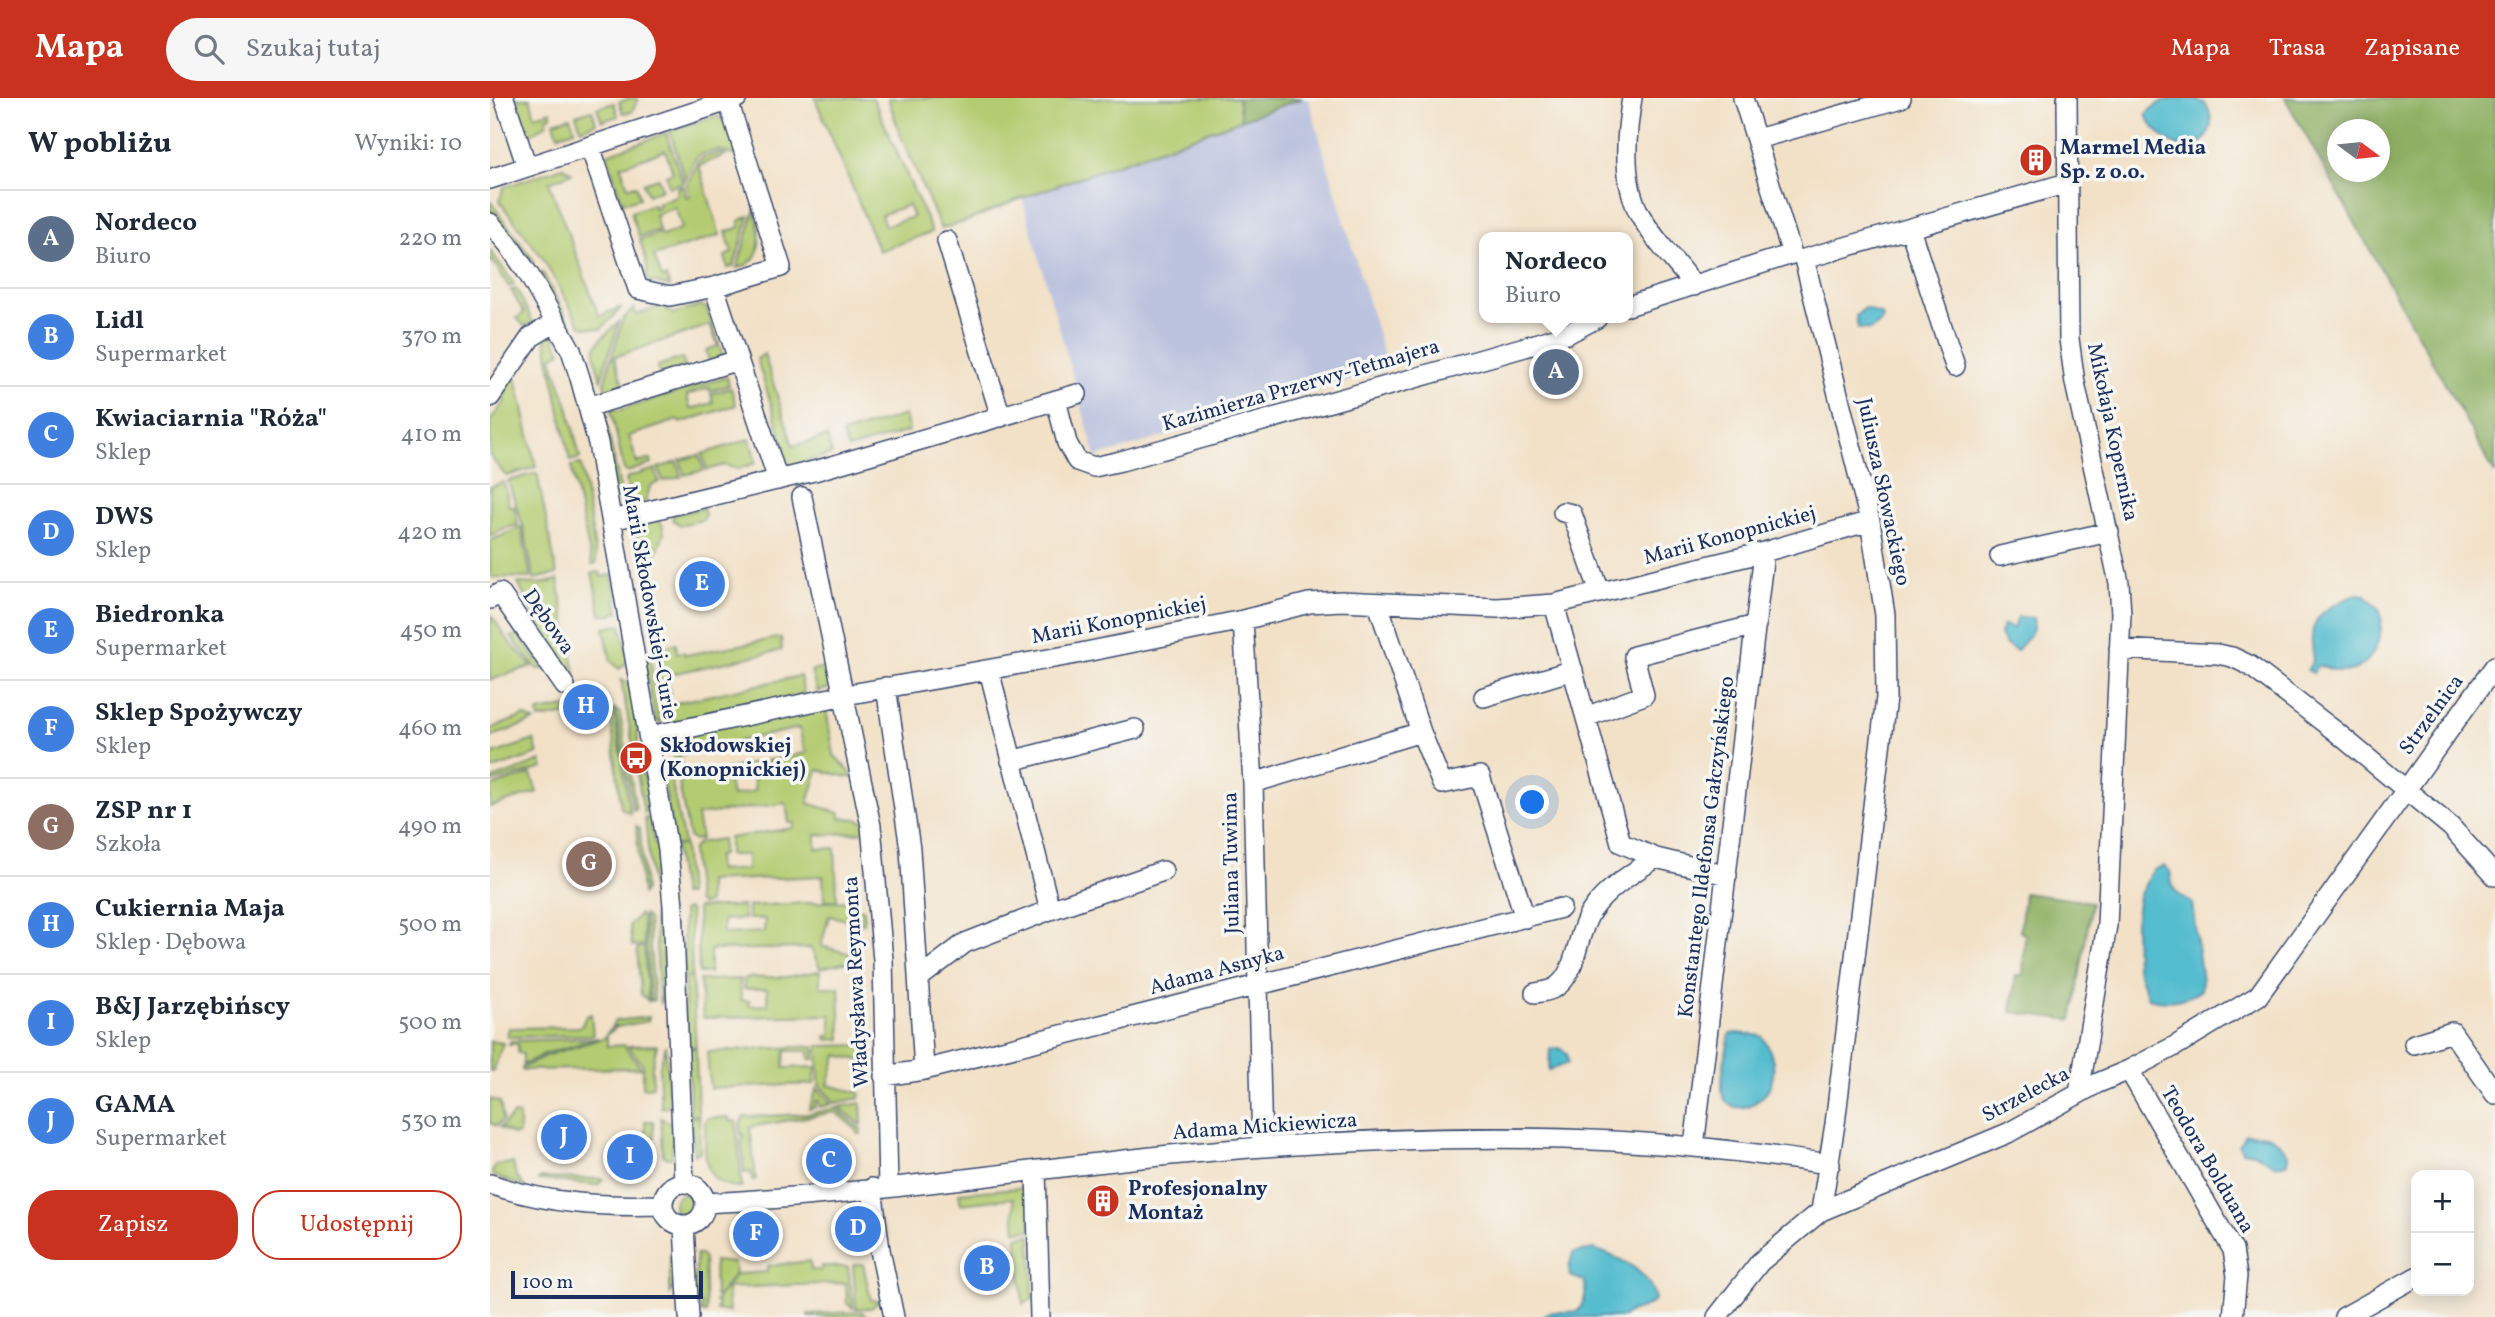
<!DOCTYPE html>
<html lang="pl">
<head>
<meta charset="utf-8">
<style>
  body { margin:0; font-family:Vollkorn,serif; background:#f6f6f7; color:#1f2937 }
  .controls { position:absolute; right:21px; bottom:21px; display:grid; overflow:hidden; border-radius:14px; box-shadow:0 4px 18px #0003 }
  .controls button { width:63px; height:63px; display:grid; place-items:center; padding:0; border:0; border-bottom:2px solid #e0e1e3; background:#fff; color:#1f2937; font:35px sans-serif }
  .compass { position:absolute; left:1837px; top:21px; width:63px; height:63px; border-radius:50%; background:#fff; box-shadow:0 4px 18px #0003; rotate:105deg }
  .scale { position:absolute; left:21px; bottom:18px; width:192px; box-sizing:border-box; padding-left:7px; border:4px solid #1b2f5e; border-top:0; font-size:19px; line-height:24px; white-space:nowrap; color:#1b2f5e; -webkit-text-stroke:5px #f6f6f2; paint-order:stroke }
  .you { position:absolute; left:1043px; top:705px; width:24px; height:24px; margin:-18px; border:5px solid #fff; border-radius:50%; background:#1a73e8; box-shadow:0 0 0 10px #1a73e833 }
  .badge { display:grid; place-items:center; width:46px; height:46px; border-radius:50%; background:#c8321e; color:#fff; font-size:23px; font-weight:700 }
  .pin { position:absolute; translate:-50% -50%; border:4px solid #fff; box-shadow:0 2px 7px #0006 }
  .popup { position:absolute; left:989px; top:134px; width:154px; height:91px; box-sizing:border-box; display:grid; place-content:center; border-radius:14px; background:#fff; filter:drop-shadow(0 2px 5px #0005); font-size:23px; white-space:nowrap; color:#747a83 }
  .popup b { font-size:26px; color:#1f2937 }
  .popup::after { content:''; position:absolute; left:50%; top:100%; margin-left:-14px; border:14px solid transparent; border-top-color:#fff }
  .list { margin:0; padding:0; list-style:none }
  h2 { display:flex; justify-content:space-between; align-items:center; height:91px; margin:0; padding:0 28px; font-size:30px }
  h2 small { font-size:23px; font-weight:400; color:#747a83 }
  .list li { display:grid; grid-template-columns:46px 1fr auto; gap:21px; align-items:center; box-sizing:border-box; height:98px; padding:0 28px; border-top:2px solid #e0e1e3 }
  .list b { display:block; font-size:26px; white-space:nowrap }
  .list p { margin:0; font-size:23px; white-space:nowrap; color:#747a83 }
  .list em { font-size:23px; font-style:normal; color:#747a83 }
  .actions { display:flex; gap:14px; padding:21px 28px }
  .actions a { flex:1; padding:16px 0; border:2px solid #c8321e; border-radius:28px; text-align:center; font-size:24px; color:#c8321e }
  .actions .main { background:#c8321e; color:#fff }
  .icon { flex:none; width:38px; height:38px; fill:none; stroke:currentColor; stroke-width:2; stroke-linecap:round; stroke-linejoin:round }
  .map { position:relative; flex:none; width:2005px; height:1219px; overflow:hidden }
  header { display:flex; align-items:center; gap:42px; box-sizing:border-box; height:98px; padding:0 35px; background:#c8321e; color:#fff }
  header strong { font-size:33px }
  nav { display:flex; gap:38px; margin-inline-start:auto; font-size:24px }
  .search { width:490px; height:63px; background:#f6f6f7; display:flex; align-items:center; gap:18px; box-sizing:border-box; padding:0 24px; border-radius:38px; color:#747a83; font-size:26px }
  main { display:flex }
  aside { flex:1; background:#fff }
  .map>svg:first-child { display:block }
  .industrial { fill:#bcc3de }
  .green { fill:#b4cc71; stroke:#687e68; stroke-width:2; fill-rule:evenodd }
  .forest { fill:#8fb063; stroke:#557060; stroke-width:2; fill-rule:evenodd }
  .water { fill:#52bcce; stroke:#367696; stroke-width:2 }
  .lines { fill:none; stroke-linecap:round; stroke-linejoin:round }
  .minor-casing { stroke:#3b4a6e; stroke-width:22 }
  .minor { stroke:#fff; stroke-width:19 }
  .labels { text-anchor:middle; dominant-baseline:central; stroke-width:7; stroke-linejoin:round; paint-order:stroke }
  .poi-label { font-size:21px; font-weight:bold; fill:#1b2f5e; stroke:#f6f6f2; text-anchor:start }
  .street-label { font-size:21px; fill:#1b2f5e; stroke:#f6f6f2 }
</style>
</head>
<body>
<header>
<strong>Mapa</strong>
<div class="search"><svg class="icon" aria-label="search" viewBox="0 0 24 24"><circle cx="10" cy="10" r="6"/><path d="M15 15l6 6"/></svg>Szukaj tutaj</div>
<nav><a>Mapa</a><a>Trasa</a><a>Zapisane</a></nav>
</header>
<main>
<aside>
<h2>W pobliżu<small>Wyniki: 10</small></h2>
<ul class="list">
<li><span class="badge" style="background:#5c6f8a">A</span><div><b>Nordeco</b><p>Biuro</p></div><em>220 m</em></li>
<li><span class="badge" style="background:#3f7fe0">B</span><div><b>Lidl</b><p>Supermarket</p></div><em>370 m</em></li>
<li><span class="badge" style="background:#3f7fe0">C</span><div><b>Kwiaciarnia &quot;Róża&quot;</b><p>Sklep</p></div><em>410 m</em></li>
<li><span class="badge" style="background:#3f7fe0">D</span><div><b>DWS</b><p>Sklep</p></div><em>420 m</em></li>
<li><span class="badge" style="background:#3f7fe0">E</span><div><b>Biedronka</b><p>Supermarket</p></div><em>450 m</em></li>
<li><span class="badge" style="background:#3f7fe0">F</span><div><b>Sklep Spożywczy</b><p>Sklep</p></div><em>460 m</em></li>
<li><span class="badge" style="background:#8d6e63">G</span><div><b>ZSP nr 1</b><p>Szkoła</p></div><em>490 m</em></li>
<li><span class="badge" style="background:#3f7fe0">H</span><div><b>Cukiernia Maja</b><p>Sklep · Dębowa</p></div><em>500 m</em></li>
<li><span class="badge" style="background:#3f7fe0">I</span><div><b>B&amp;J Jarzębińscy</b><p>Sklep</p></div><em>500 m</em></li>
<li><span class="badge" style="background:#3f7fe0">J</span><div><b>GAMA</b><p>Supermarket</p></div><em>530 m</em></li>
</ul>
<div class="actions"><a class="main">Zapisz</a><a>Udostępnij</a></div>
</aside>
<div class="map">
<svg width="2005" height="1219" viewBox="0 0 2005 1219">
  <rect width="100%" height="100%" fill="#f6f6f2"/>
  <filter id="ink" filterUnits="userSpaceOnUse"><feTurbulence type="fractalNoise" baseFrequency=".0143" numOctaves="2"/><feDisplacementMap in="SourceGraphic" scale="14" xChannelSelector="R" yChannelSelector="G"/><feConvolveMatrix kernelMatrix="1 2 1 2 8 2 1 2 1" color-interpolation-filters="sRGB"/></filter>
  <filter id="wash" filterUnits="userSpaceOnUse"><feTurbulence type="fractalNoise" baseFrequency=".00686" numOctaves="4" result="noise"/><feDisplacementMap in="SourceGraphic" scale="28" xChannelSelector="R" yChannelSelector="G"/><feGaussianBlur stdDeviation="1.57" result="paint"/><feColorMatrix in="noise" values="0 0 0 0 0 0 0 0 0 0 0 0 0 0 0 0 0 1.4 0 .05"/><feComposite in="paint" operator="in"/></filter>
  <g filter="url(#wash)">
    <rect width="100%" height="100%" fill="#f2e1c7"/>
    <path class="industrial" d="M813,0H818L898,271L606,359L532,100Z"/>
    <path class="green" d="M22,0H40L45,18L61,13V18L56,20L57,26L36,39Z
      M141,0L148,1L142,14L133,15L129,4Z
      M325,0H383L442,134L389,153ZM418,107L423,119L395,128L391,117Z
      M398,0H748L751,22L532,100L477,123L451,131L411,38Z
      M124,5L128,18L112,23L107,10Z
      M102,12L106,25L91,31L86,17Z
      M224,18L235,21L248,59L229,52L208,57L195,82L180,33Z
      M80,19L85,32L68,37L64,24Z
      M176,35L193,85L179,89L176,77L183,74L175,52L131,68L138,89L146,87L150,100L136,104L131,102L117,56Z
      M229,55L235,57L209,68L230,137L164,158L172,180L176,179L180,189L158,183L156,162L150,142L170,135L172,138L192,130L185,109L165,117L169,132L149,139L141,114L163,106L164,110L168,109V105L188,97L187,90L194,88L196,99H200L197,86L211,60Z
      M73,69L82,75L59,84L109,218L132,209L111,231L91,228L52,159L9,103L14,89Z
      M168,80L172,91L158,97L153,85Z
      M0,103L44,163L42,165L0,112Z
      M265,110C270,133 277,164 247,170Z
      M259,118L245,164L243,169L238,170L235,158L242,155L236,134L250,129L249,123Z
      M1,153L24,186L19,189L3,163L0,164Z
      M50,175H53L86,237L111,300L105,299Z
      M24,191L27,192L43,224L34,228L27,220L34,215L21,192Z
      M211,207L217,211L233,258L219,263L216,252L228,248L220,227L124,259L134,289L117,295L114,285L133,221L144,210L146,217L172,208L183,216Z
      M129,224L111,281C100,247 103,248 129,224Z
      M55,237H63L71,254L62,259L65,270L61,272Z
      M274,256L303,348L337,339L342,356L305,367H294L289,353L295,351L267,261Z
      M192,260L195,269L170,277L167,268Z
      M66,273L78,308L90,360L80,363L62,274Z
      M25,274L46,369L16,378L0,358V323L15,303L13,298Z
      M237,279L239,287L220,293L219,290L197,297L200,311L223,305L221,296L241,290L246,307L190,325L188,322L139,338L147,365L161,361L162,366L137,374L134,372L120,307L127,313Z
      M113,308L134,409L126,399L108,314Z
      M415,317L419,333L358,351L352,336Z
      M260,341L266,365L248,371L234,367L217,372L212,356Z
      M209,357L214,372L194,377L190,362Z
      M187,364L191,379L173,383L168,370Z
      M91,366L107,465L102,467L81,368Z
      M165,371L169,384L160,388L156,403L141,406L136,382L138,379Z
      M47,375L67,476L44,481L34,431L18,383Z
      M14,384L19,408H24L28,427L12,431L0,438V389Z
      M213,410L215,416L213,422L190,427L183,422V417Z
      M166,421L172,426L174,435L167,454L150,457L145,430L147,426Z
      M31,429L41,480L0,479V443Z
      M110,474L111,479L122,477L129,514H125L123,517H111L102,475Z
      M68,482L85,575L78,577L40,523L45,519L28,485L50,486Z
      M1,517L19,544L42,568L0,582Z
      M131,527L139,563L129,571L121,563L114,530Z
      M28,536L54,571H47L21,539Z
      M288,540H291L292,552L177,577L180,598L178,600L172,595L165,553L186,545L187,555L194,554L195,557Z
      M159,553L171,626L165,622L154,559Z
      M340,569L341,586L337,591L327,594L321,573Z
      M310,578L314,596L179,628L175,607Z
      M131,582L141,586L145,595L148,646L143,647Z
      M334,605L349,609L336,611L344,657L361,675L362,680L328,672L318,705L350,715V720L367,721L377,725V734L326,737V751L345,750L347,802H334L333,778L218,783V805L212,807L207,804L202,752L208,745L232,741V757L227,758L228,773L257,771V757H239V740L303,730L305,725H299L296,705L207,717L211,741L202,742L199,739L189,686L194,681L235,672L242,698L265,693L263,678L241,683L238,671L315,655L317,653L314,650L309,630L189,657L193,676L197,677H187L180,640Z
      M76,609L78,616L49,621L48,614Z
      M125,611L130,615L146,711L143,712Z
      M120,612H124L140,715L131,710Z
      M34,618L44,623L0,639V631Z
      M44,642L48,656L0,672V657Z
      M51,663L53,670L0,685V682Z
      M152,674L162,701L157,714L154,715L147,675Z
      M180,675L194,746L198,797H192L185,748L193,747H184L173,677Z
      M41,676L47,694L0,709V689Z
      M155,720H160L164,744L171,752L172,799H163Z
      M146,728L150,731L155,792L152,796Z
      M355,803L374,812V825L339,818L331,848L361,856L362,860L358,864L330,870L321,850L220,852V875H209L207,810L253,808L254,821L233,822V836L274,834L275,821H258V808Z
      M198,811L200,814L202,877L198,879L202,880L206,949H196L193,812Z
      M166,813H174L178,845L173,856L175,897L170,905L164,817Z
      M150,816L152,819L154,847L142,848L139,827Z
      M154,817L158,821L164,902L160,903Z
      M154,849L158,903L151,896L147,850Z
      M330,873V889H349L351,941L337,942L336,938H341V917L213,920L210,882L250,881L251,902L259,903V908L278,907L277,891H254V880L296,879Z
      M101,916L103,937L17,939L19,930L91,929L96,918Z
      M159,919L158,923L127,929L115,938L122,929L129,928H122L125,923Z
      M117,939V948L134,947L151,970L32,972V970L55,958Z
      M109,940L54,956L33,967V956L28,955V946H19L21,943Z
      M0,943L13,945L3,974L0,973Z
      M167,947L162,969L163,988L155,990L153,989V967L138,948Z
      M176,947L178,991C183,997 184,1002 179,1008L171,1010L169,970Z
      M373,947L379,951L380,978L374,977L378,964L347,957L338,987L370,995L371,997L369,1000L345,1005L329,987L328,948Z
      M324,948L325,961H319V953H295L294,970L326,969L324,986L220,990L217,954Z
      M206,950L208,1017L200,1018L199,971L196,951Z
      M327,990L342,1006L330,1009L329,1003H326V1009L319,1011Z
      M0,1001L10,1004L13,1022L7,1028L0,1025Z
      M371,1005L372,1027L349,1009Z
      M346,1010L371,1031V1036H367V1032L345,1014L260,1029L266,1081L262,1082L261,1074L254,1075L251,1041L254,1040L253,1037H251L250,1026L254,1019L318,1016Z
      M24,1016L29,1018V1036L24,1037L10,1030Z
      M209,1018L210,1054L204,1057L200,1019Z
      M239,1019V1023H246L252,1089C209,1089 216,1055 215,1023L218,1020Z
      M171,1020L183,1026L182,1060H177L173,1057Z
      M155,1023H163L164,1042L156,1045Z
      M23,1065L26,1078L35,1089L3,1078L2,1075L5,1067Z
      M50,1080L113,1081L108,1087L48,1082Z
      M540,1089L541,1132L526,1133L523,1100L471,1106L469,1095Z
      M184 1107a11 11 0 1 1 22 0a11 11 0 1 1-22 0Z
      M266,1112L276,1120L262,1123L261,1119L253,1120V1124L247,1122L246,1114Z
      M541,1137L543,1201L533,1206L527,1139Z
      M180,1157L185,1158L187,1185L180,1195Z
      M206,1157H211L214,1161L216,1215L211,1214V1206L205,1198Z
      M224,1163L244,1165L245,1175L227,1199L225,1198Z
      M320,1163L321,1172H332V1168L358,1169L363,1210L357,1206L356,1185L237,1190L239,1214L226,1212L228,1205L225,1204L246,1176L277,1174V1168Z
      M373,1166L381,1202L390,1203L381,1210L366,1211L363,1167Z
      M372,1214L377,1219H318V1216Z"/>
    <path class="forest" d="M748,0H813L751,22Z
      M1795,0H2005V376L1977,325ZM1848,32H1890V74H1848Z
      M1534,795L1602,804L1582,922L1521,914L1526,877H1533L1535,836L1530,834Z"/>
    <path class="water" d="M1699,0L1715,5C1724,20 1723,34 1710,45C1706,48 1704,49 1700,50C1682,51 1663,32 1656,17C1665,3 1682,0 1699,0Z
      M1375,210L1392,217L1393,220L1389,226L1380,232L1368,230L1366,218Z
      M1867,496L1876,497C1880,502 1888,508 1890,514C1893,521 1891,529 1890,536C1883,566 1862,583 1833,568L1827,569L1823,575L1817,572C1825,562 1823,558 1822,546C1819,515 1843,507 1867,496Z
      M1528,519L1543,520C1546,535 1535,543 1526,553L1515,546L1510,537L1513,527L1523,530Z
      M1674,768L1680,773C1682,793 1685,795 1702,805L1712,884L1711,892C1697,903 1675,905 1658,900L1646,868L1645,825L1649,798L1663,772Z
      M1249,935L1272,938C1312,997 1235,1033 1232,991C1231,974 1237,953 1240,936Z
      M1070,950L1077,956L1078,965L1059,972L1060,951Z
      M1755,1036C1781,1036 1783,1036 1798,1056L1797,1065L1786,1068L1764,1055L1752,1053L1749,1047Z
      M1104,1151C1130,1160 1160,1172 1165,1202C1154,1214 1141,1209 1134,1219H1053L1059,1214H1087C1095,1206 1097,1194 1094,1183L1080,1178L1079,1170L1083,1155Z"/>
  </g>
  <g filter="url(#ink)">
    <g class="lines">
      <defs>
        <path id="minor" d="M14,0L37,69
          M1142,0C1136,35 1132,80 1148,113C1162,140 1186,164 1204,188
          M1253,0L1302,156
          M1577,0L1579,241L1585,285L1629,485L1631,516L1617,827L1589,995
          M1267,41L1411,0
          M100,48L148,191L180,198L224,189L291,169L238,3
          M0,81L247,0
          M0,125L18,146L39,177L81,252L90,280L108,345L178,752L183,808L194,1085
          M1420,131L1465,268
          M457,143L511,319
          M1314,161L1380,423L1395,517L1396,600L1345,1026L1331,1113
          M1314,161L1577,85
          M224,189L288,382
          M1138,208L1302,156
          M0,299L41,239L66,224
          M566,302L577,345L587,363L604,369L631,363L1035,249L1077,236L1107,220
          M98,309L248,262
          M312,399L381,728L393,862L398,1088
          M1073,414L1082,416L1110,494
          M122,422L328,372L587,296
          M1510,458L1619,434
          M0,501L10,495L75,588
          M888,506L931,634L952,686L990,678L1035,820
          M1064,506L1131,745L1166,760L1237,777
          M753,522L763,685L772,1049
          M1629,551L1727,556L1742,559L1759,567L1845,633L1961,729L2005,778
          M499,572L560,812L673,773
          M396,589L420,751L434,972
          M994,599L1083,572
          M1096,619L1154,597L1144,558L1266,527
          M160,638L355,597L581,557L753,522L819,505L851,503L1007,510L1064,506L1274,454L1380,423
          M521,663L645,631
          M763,685L931,634
          M429,880L475,845L560,812
          M1045,895C1051,894 1061,893 1066,889C1088,875 1086,833 1103,811C1116,792 1146,772 1166,760
          M1924,946L1962,934L2005,996
          M1639,972L1743,1152L1747,1178L1743,1219
          M394,978L434,972L1071,810
          M1204,1049L1274,454
          M546,1072L550,1219
          M173 1106a21 21 0 1 1 42 0a21 21 0 1 1-42 0Z
          M0,1086C59,1106 111,1109 172,1107
          M382,1090L390,1152L404,1219
          M215,1105C402,1096 587,1062 774,1049C916,1039 1062,1035 1204,1049C1250,1053 1295,1060 1340,1066
          M194,1128L199,1219
          M1227,1219L1270,1164L1331,1113L1518,1035L1608,985L1639,972L1685,948L1768,898L2005,568
          M1854,1219L1926,1179"/>
      </defs>
      <use href="#minor" class="minor-casing"/>
      <use href="#minor" class="minor"/>
    </g>
  </g>
  <defs>
    <symbol id="building-disc" viewBox="-11 -11 22 22"><circle r="9.5" fill="#c8321e" stroke="#f6f6f2"/><path d="M-4-6H4V6H1V3H-1V6H-4ZM-2.5-4.3h1.7v1.8h-1.7ZM.8-4.3h1.7v1.8H.8ZM-2.5-1h1.7V.8h-1.7ZM.8-1h1.7V.8H.8Z" fill="#fff"/></symbol>
    <symbol id="bus-disc" viewBox="-11 -11 22 22"><circle r="9.5" fill="#c8321e" stroke="#f6f6f2"/><path d="M-5-6H5V4H4V6H2V4H-2V6H-4V4H-5ZM-3.5-4V0h7V-4ZM-3.5 1.2v1.5H-2V1.2ZM2 1.2v1.5H3.5V1.2Z" fill="#fff"/></symbol>
  </defs>
  <g fill-rule="evenodd">
    <use href="#building-disc" x="1527" y="43" width="38" height="38"/>
    <use href="#bus-disc" x="127" y="641" width="38" height="38"/>
    <use href="#building-disc" x="594" y="1084" width="38" height="38"/>
  </g>
  <g class="labels">
    <g class="poi-label">
      <text x="1570" y="50">Marmel Media<tspan x="1570" dy="24">Sp. z o.o.</tspan></text>
      <text x="170" y="648">Skłodowskiej<tspan x="170" dy="24">(Konopnickiej)</tspan></text>
      <text x="638" y="1091">Profesjonalny<tspan x="638" dy="24">Montaż</tspan></text>
    </g>
    <g class="street-label">
      <text transform="translate(811 288) rotate(-16)">Kazimierza Przerwy-Tetmajera</text>
      <text transform="translate(1622 334) rotate(78)">Mikołaja Kopernika</text>
      <text transform="translate(1393 394) rotate(78)">Juliusza Słowackiego</text>
      <text transform="translate(1240 438) rotate(-15)">Marii Konopnickiej</text>
      <text transform="translate(159 504) rotate(80)">Marii Skłodowskiej-Curie</text>
      <text transform="translate(629 523) rotate(-11)">Marii Konopnickiej</text>
      <text transform="translate(58 524) rotate(55)">Dębowa</text>
      <text transform="translate(1942 617) rotate(-54)">Strzelnica</text>
      <text transform="translate(1217 749) rotate(-83)">Konstantego Ildefonsa Gałczyńskiego</text>
      <text transform="translate(742 765) rotate(-91)">Juliana Tuwima</text>
      <text transform="translate(727 873) rotate(-15)">Adama Asnyka</text>
      <text transform="translate(367 884) rotate(-93)">Władysława Reymonta</text>
      <text transform="translate(1536 997) rotate(-28)">Strzelecka</text>
      <text transform="translate(775 1029) rotate(-4)">Adama Mickiewicza</text>
      <text transform="translate(1717 1062) rotate(60)">Teodora Bolduana</text>
    </g>
  </g>
</svg>
<div class="controls">
<button>+</button>
<button>−</button>
</div>
<svg class="compass" viewBox="-18 -18 36 36"><path d="M0-13l5 13h-10z" fill="#e53935"/><path d="M0 13l5-13h-10z" fill="#747a83"/></svg>
<div class="scale">100 m</div>
<div class="you"></div>
<div class="pin badge" style="left:1066px;top:274px;background:#5c6f8a">A</div>
<div class="popup"><b>Nordeco</b>Biuro</div>
<div class="pin badge" style="left:497px;top:1170px;background:#3f7fe0">B</div>
<div class="pin badge" style="left:339px;top:1063px;background:#3f7fe0">C</div>
<div class="pin badge" style="left:368px;top:1131px;background:#3f7fe0">D</div>
<div class="pin badge" style="left:212px;top:486px;background:#3f7fe0">E</div>
<div class="pin badge" style="left:266px;top:1136px;background:#3f7fe0">F</div>
<div class="pin badge" style="left:99px;top:766px;background:#8d6e63">G</div>
<div class="pin badge" style="left:96px;top:609px;background:#3f7fe0">H</div>
<div class="pin badge" style="left:140px;top:1059px;background:#3f7fe0">I</div>
<div class="pin badge" style="left:74px;top:1039px;background:#3f7fe0">J</div>
</div>
</main>
</body>
</html>
